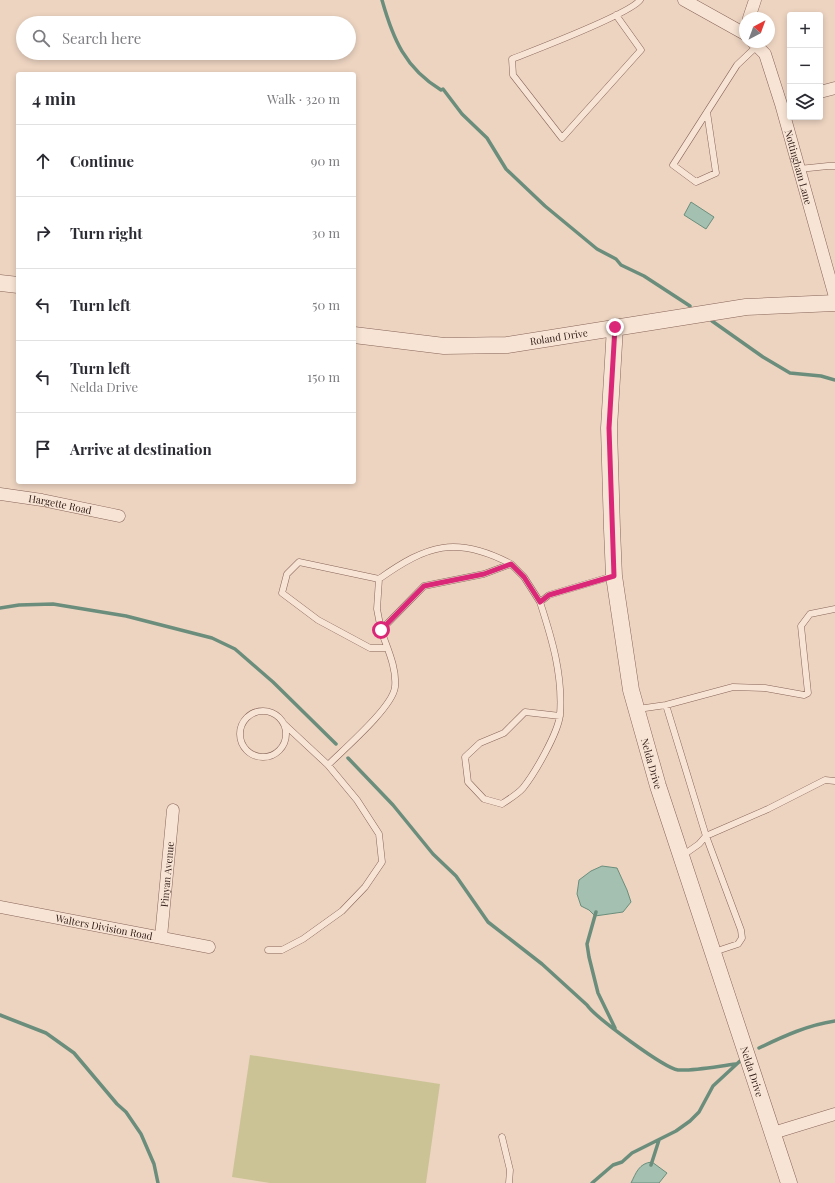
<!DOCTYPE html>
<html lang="en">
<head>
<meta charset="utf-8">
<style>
  body { margin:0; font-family:"Playfair Display",serif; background:#f7f7f7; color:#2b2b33 }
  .controls { position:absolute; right:12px; top:12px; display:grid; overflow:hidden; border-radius:4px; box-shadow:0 2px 6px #0003 }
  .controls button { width:36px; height:36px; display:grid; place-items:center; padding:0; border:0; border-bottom:1px solid #e1e1e2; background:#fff; color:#2b2b33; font:20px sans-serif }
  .compass { position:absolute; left:739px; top:12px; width:36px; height:36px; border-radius:50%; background:#fff; box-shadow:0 2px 6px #0003; rotate:41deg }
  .stop { position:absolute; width:12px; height:12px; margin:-9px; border:3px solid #db2777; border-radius:50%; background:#fff }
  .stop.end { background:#db2777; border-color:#fff; box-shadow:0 1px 4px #0008 }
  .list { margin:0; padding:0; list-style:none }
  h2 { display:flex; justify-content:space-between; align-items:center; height:52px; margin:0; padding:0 16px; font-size:17px }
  h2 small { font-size:13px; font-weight:400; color:#7c7c81 }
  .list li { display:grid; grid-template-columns:26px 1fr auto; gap:12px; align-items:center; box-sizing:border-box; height:72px; padding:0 16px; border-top:1px solid #e1e1e2 }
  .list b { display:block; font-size:15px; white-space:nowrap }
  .list p { margin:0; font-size:13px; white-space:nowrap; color:#7c7c81 }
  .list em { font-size:13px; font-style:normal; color:#7c7c81 }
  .icon { flex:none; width:22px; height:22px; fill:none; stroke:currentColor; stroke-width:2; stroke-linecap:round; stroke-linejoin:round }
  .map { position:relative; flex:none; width:835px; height:1183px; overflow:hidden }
  .search { position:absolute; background:#fff; box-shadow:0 2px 6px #0003; left:16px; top:16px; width:340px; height:44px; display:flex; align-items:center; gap:10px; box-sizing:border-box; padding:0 14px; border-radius:22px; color:#7c7c81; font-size:15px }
  .panel { position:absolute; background:#fff; box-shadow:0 2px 6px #0003; left:16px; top:72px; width:340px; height:412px; border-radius:4px }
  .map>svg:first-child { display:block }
  .green { fill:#cbc395 }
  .water { fill:#a4c0b0; stroke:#6b8e7c }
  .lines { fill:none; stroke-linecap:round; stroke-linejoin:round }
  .stream { stroke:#6b8e7c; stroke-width:3.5 }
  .service-casing { stroke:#876559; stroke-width:7 }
  .minor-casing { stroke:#876559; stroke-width:13 }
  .tertiary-casing { stroke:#876559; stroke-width:17 }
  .service { stroke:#f8e4d4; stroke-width:6 }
  .minor { stroke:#f8e4d4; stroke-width:12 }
  .tertiary { stroke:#f8e4d4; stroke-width:16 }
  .route { stroke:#db2777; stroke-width:5 }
  .labels { text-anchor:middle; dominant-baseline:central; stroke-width:3; stroke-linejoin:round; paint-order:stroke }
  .street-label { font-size:10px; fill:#36221d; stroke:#f5e1d1 }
</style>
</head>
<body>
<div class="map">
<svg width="835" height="1183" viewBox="0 0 835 1183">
  <rect width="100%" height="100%" fill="#edd4c1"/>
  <path class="green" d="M250,1055L440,1084L426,1183H270L232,1177Z"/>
  <path class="water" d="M691,202L714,217L706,229L684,215Z
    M602,866L617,868L627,890L631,902L623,912L595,916L589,910L581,906L577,894L579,880L591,871Z
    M652,1162L667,1173L659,1183H631C636,1173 639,1163 652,1162Z"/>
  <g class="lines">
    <path class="stream" d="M382,0C393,39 405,68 441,90L443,89L462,114L487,138L506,169L545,206L597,249L616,259L621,265L644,276L690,306
      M712,321L763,357L790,373L821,376L835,380
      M0,608L19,605L53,604L126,616L212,638L235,649L273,682L336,744
      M348,758L393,805L433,854L456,876L488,922L542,964L587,1005C595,1017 664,1068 678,1070C694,1071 719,1066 736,1064
      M596,912L587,944L589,957L598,993L615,1028
      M0,1015L46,1033L74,1053L117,1104L126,1112L141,1134L154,1164L158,1183
      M759,1048C784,1036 808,1025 835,1021
      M651,1165L659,1140
      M592,1183L613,1165L622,1162L632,1153L676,1131L690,1121L699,1112L713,1086L740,1061"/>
    <defs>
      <path id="service" d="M616,15L641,50L562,138L513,75L512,59C535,50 630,14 640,0
        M707,112L716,173L696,182L673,165L737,65L757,46
        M799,169L828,166H835
        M379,579L377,609L381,630
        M387,648H370L318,620L282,593L287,574L299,562L379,579C427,545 456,535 511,564
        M666,705L706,836L699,844L682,856
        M638,709L666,705L733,687L765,688L804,695L808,693L801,626L810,614L835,609
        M240 734a23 23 0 1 1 46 0a23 23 0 1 1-46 0Z
        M560,716L525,712L504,733L480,743L465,757L468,782L484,799L502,804C509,799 518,794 523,788C535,773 558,733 560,715C563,675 552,639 540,602L549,595L613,576
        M284,724L328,765
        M268,950H282L303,939L342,911L365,887L382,862L379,834L357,800L328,765C343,750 393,707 395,687C397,668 387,648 381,630L424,586L484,574L511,564L524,577L540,602
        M714,952L738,944L742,938L741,930L706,836L768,809L825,780L835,781
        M502,1137L510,1170L509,1183"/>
      <g id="minor">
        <path d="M684,0L745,34"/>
        <path d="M749,18L755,0"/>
        <path id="s1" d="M753,42L765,54L781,104L835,297"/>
        <path d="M820,92L835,88"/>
        <path id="s2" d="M0,494L42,500L119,516"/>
        <path id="s3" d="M0,907L209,947"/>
        <path id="s4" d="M161,937L173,810"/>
        <path d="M773,1133L835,1114"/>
      </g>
      <g id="tertiary">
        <path d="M0,283L18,285"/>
        <path id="s5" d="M615,327L609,428L612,529L614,576L631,690L658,786L789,1183"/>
        <path id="s6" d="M354,335L444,346L507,345L746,307L835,303"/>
      </g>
    </defs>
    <use href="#service" class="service-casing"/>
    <use href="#minor" class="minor-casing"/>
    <use href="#tertiary" class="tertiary-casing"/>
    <use href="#service" class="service"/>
    <use href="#minor" class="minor"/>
    <use href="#tertiary" class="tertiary"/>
  </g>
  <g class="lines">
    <path class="route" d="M381,630L424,586L484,574L511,564L524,577L540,602L549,595L614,576L609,428L615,327"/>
  </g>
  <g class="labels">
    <g class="street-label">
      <text stroke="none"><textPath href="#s1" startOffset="135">Nottingham Lane</textPath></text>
      <text stroke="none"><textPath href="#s6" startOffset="206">Roland Drive</textPath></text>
      <text stroke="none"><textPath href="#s2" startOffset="61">Hargette Road</textPath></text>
      <text stroke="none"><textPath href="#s5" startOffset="441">Nelda Drive</textPath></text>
      <text stroke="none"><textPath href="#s4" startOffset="63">Pinyan Avenue</textPath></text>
      <text stroke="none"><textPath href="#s3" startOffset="106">Walters Division Road</textPath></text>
      <text stroke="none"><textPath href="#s5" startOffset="765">Nelda Drive</textPath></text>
    </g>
  </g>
</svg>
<div class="controls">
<button>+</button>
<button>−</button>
<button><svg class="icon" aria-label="layers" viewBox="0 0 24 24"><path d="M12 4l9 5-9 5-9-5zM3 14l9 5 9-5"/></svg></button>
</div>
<svg class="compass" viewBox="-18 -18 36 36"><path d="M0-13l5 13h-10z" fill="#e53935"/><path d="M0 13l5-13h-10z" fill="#7c7c81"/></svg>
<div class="stop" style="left:381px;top:630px"></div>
<div class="stop end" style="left:615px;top:327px"></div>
<div class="search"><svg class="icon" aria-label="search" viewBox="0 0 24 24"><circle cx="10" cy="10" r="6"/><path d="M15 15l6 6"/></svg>Search here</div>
<section class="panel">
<h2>4 min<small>Walk · 320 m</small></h2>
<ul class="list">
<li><svg class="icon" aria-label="ahead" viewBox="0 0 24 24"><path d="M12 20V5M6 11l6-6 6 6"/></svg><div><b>Continue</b></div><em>90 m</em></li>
<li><svg class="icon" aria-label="right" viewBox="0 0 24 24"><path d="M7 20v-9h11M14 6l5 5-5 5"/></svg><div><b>Turn right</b></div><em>30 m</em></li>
<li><svg class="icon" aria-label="left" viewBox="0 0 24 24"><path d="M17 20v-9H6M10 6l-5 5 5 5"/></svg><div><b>Turn left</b></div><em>50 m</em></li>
<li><svg class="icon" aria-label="left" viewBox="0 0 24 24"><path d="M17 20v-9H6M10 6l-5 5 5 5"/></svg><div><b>Turn left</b><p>Nelda Drive</p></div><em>150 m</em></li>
<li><svg class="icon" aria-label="arrive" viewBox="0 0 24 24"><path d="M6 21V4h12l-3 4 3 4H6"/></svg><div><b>Arrive at destination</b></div></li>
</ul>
</section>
</div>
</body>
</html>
